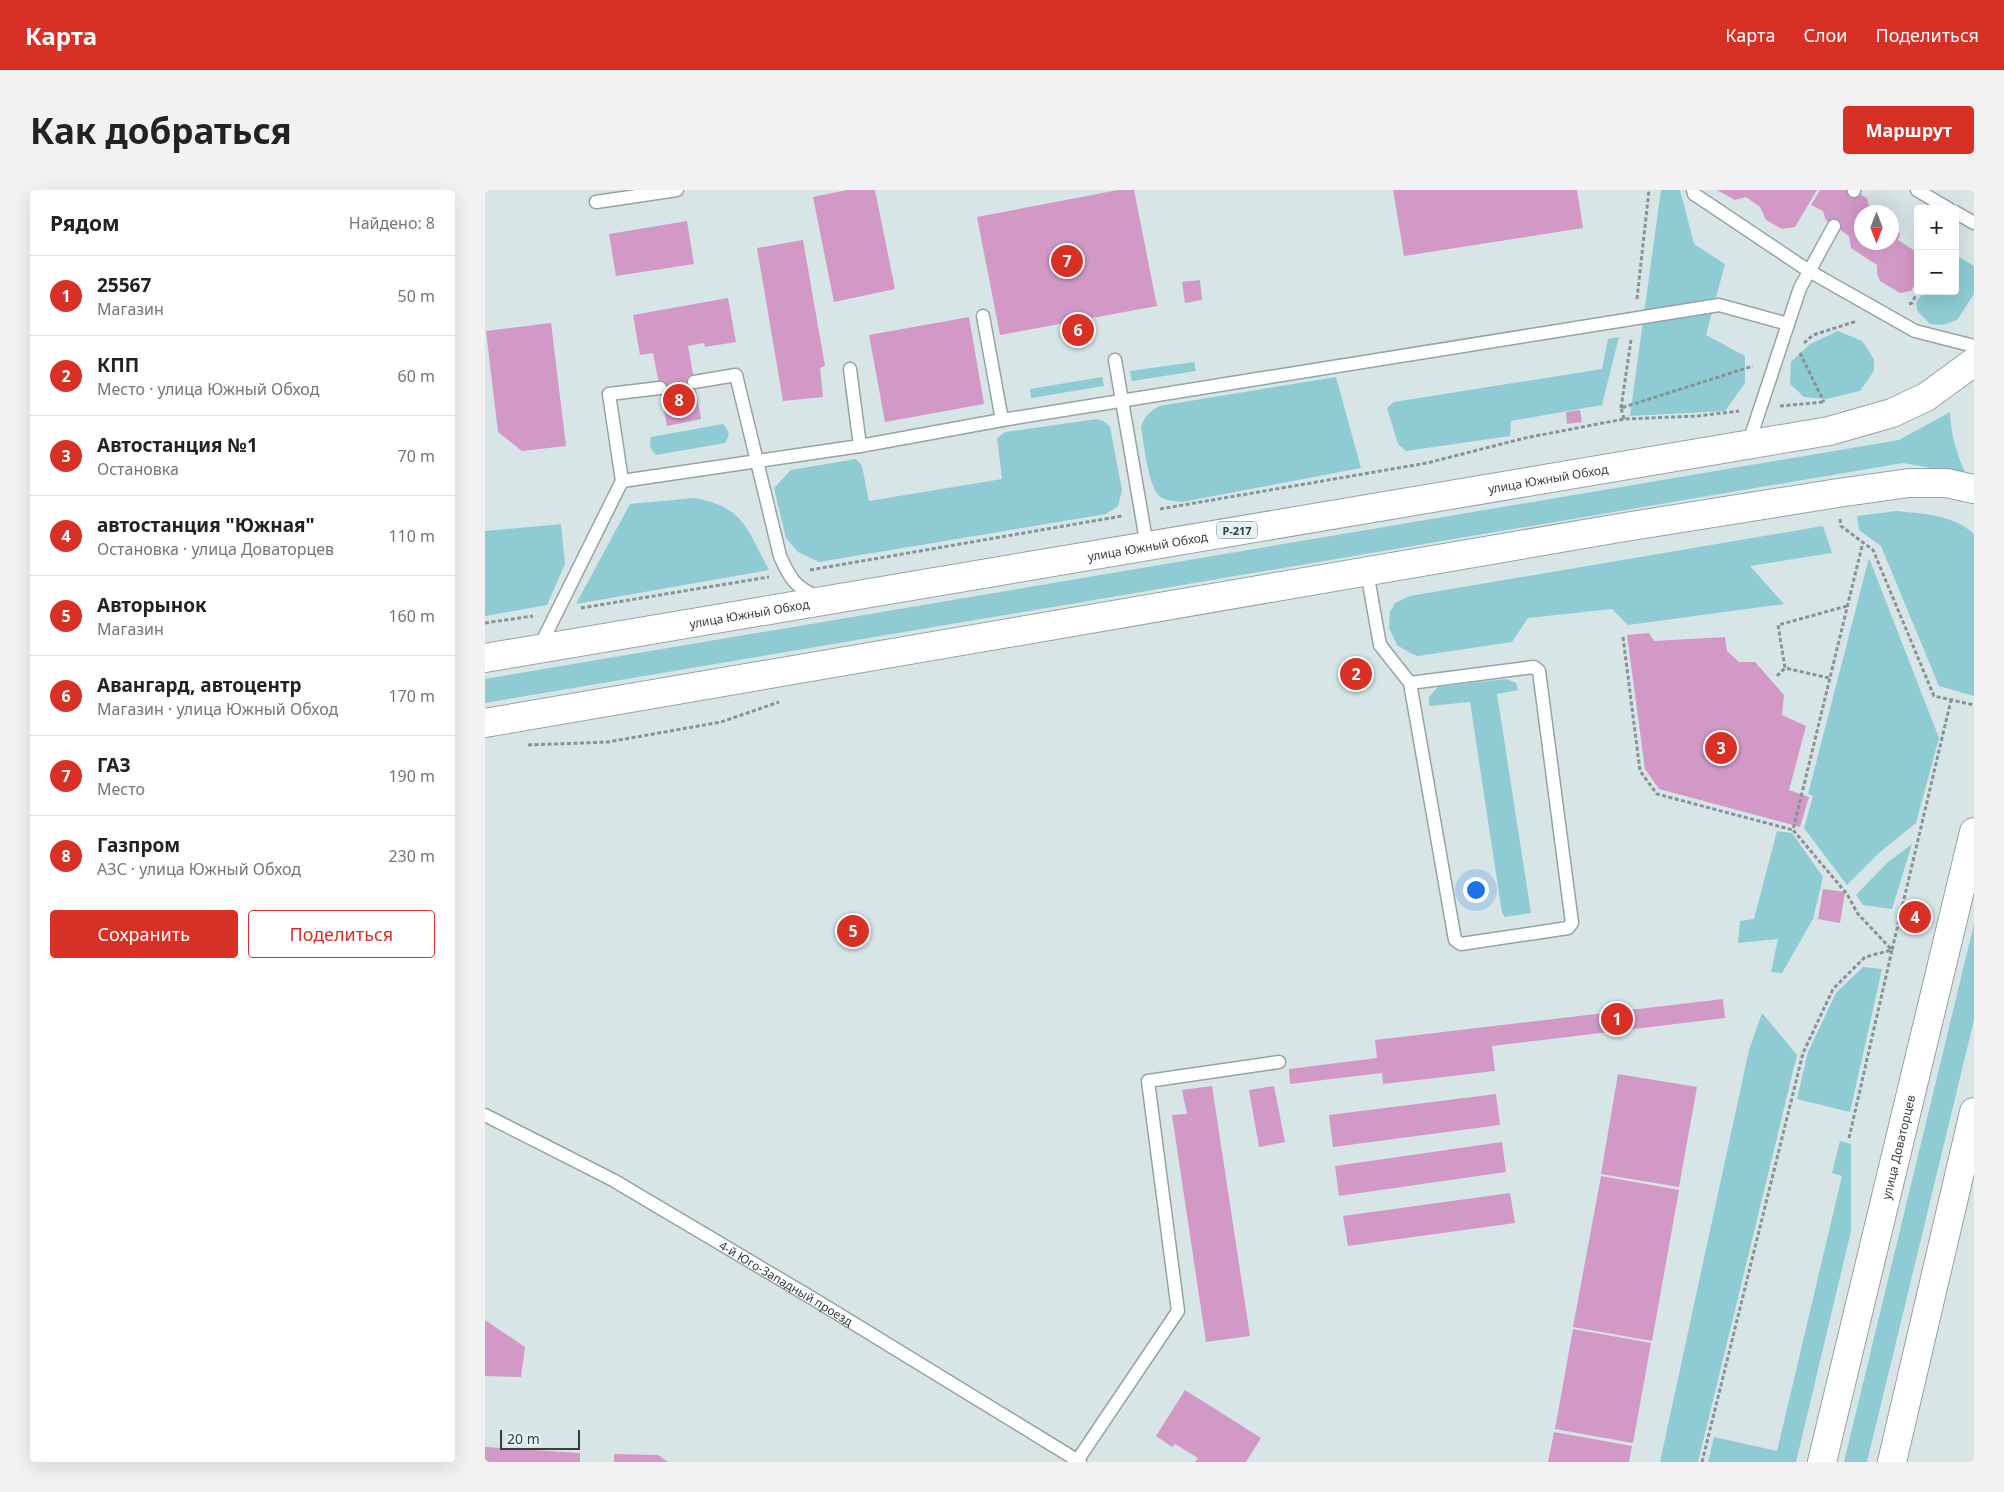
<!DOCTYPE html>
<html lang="ru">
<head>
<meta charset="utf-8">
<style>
  body { margin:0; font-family:"Noto Sans",sans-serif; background:#f2f2f2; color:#222 }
  .controls { position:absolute; right:15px; top:15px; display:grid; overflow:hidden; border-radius:5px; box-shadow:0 5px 20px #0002 }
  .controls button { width:45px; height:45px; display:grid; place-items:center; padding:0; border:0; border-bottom:1px solid #e0e0e0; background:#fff; color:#222; font:25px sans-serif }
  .compass { position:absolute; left:1369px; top:15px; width:45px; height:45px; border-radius:50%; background:#fff; box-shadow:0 5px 20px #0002; rotate:180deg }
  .scale { position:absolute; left:15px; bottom:12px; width:80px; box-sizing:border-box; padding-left:5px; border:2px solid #373d3e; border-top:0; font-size:14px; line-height:18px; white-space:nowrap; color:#373d3e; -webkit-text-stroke:4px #e5f2f4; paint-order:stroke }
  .you { position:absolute; left:990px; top:699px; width:18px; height:18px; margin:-12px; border:4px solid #fff; border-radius:50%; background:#1a73e8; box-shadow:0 0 0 8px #1a73e833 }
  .badge { display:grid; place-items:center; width:32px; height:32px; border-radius:50%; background:#d93025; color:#fff; font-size:16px; font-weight:700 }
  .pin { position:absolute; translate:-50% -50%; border:2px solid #fff; box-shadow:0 1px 5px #0006 }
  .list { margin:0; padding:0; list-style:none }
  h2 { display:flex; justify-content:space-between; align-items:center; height:65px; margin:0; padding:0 20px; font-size:21px }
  h2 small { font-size:16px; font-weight:400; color:#767676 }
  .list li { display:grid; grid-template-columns:32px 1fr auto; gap:15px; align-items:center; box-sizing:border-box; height:80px; padding:0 20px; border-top:1px solid #e0e0e0 }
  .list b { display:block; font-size:19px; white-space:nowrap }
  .list p { margin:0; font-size:16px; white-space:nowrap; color:#767676 }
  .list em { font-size:16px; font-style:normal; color:#767676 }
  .actions { display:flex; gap:10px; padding:15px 20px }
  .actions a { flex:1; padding:11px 0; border:1px solid #d93025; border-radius:5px; text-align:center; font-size:18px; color:#d93025 }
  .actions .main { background:#d93025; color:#fff }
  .map { position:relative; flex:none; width:1489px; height:1272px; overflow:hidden; border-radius:5px }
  header { display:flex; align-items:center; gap:30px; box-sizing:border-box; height:70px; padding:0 25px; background:#d93025; color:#fff }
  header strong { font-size:24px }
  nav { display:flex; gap:28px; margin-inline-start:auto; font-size:18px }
  .intro { display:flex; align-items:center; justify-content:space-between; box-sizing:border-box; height:120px; padding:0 30px }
  h1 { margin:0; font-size:35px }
  .button { padding:12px 22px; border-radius:5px; background:#d93025; color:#fff; font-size:18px; font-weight:700 }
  main { display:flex; gap:30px; padding:0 30px }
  aside { flex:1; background:#fff; border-radius:5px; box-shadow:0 5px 20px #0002 }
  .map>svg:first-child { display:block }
  .green { fill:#8ecbd3 }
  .building { fill:#d299c7 }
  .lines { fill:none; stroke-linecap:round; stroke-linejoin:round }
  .service-casing { stroke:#96a3a4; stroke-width:15 }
  .primary-casing { stroke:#96a3a4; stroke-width:30 }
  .path { stroke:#889294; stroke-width:3; stroke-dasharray:4 2.5; stroke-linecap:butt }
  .service { stroke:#fff; stroke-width:12 }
  .primary { stroke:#fff; stroke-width:28 }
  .labels { text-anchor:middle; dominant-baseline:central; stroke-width:4.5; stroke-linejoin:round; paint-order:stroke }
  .shield { fill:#e5f2f4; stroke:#6b7375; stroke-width:1 }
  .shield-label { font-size:11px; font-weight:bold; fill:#373d3e }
  .street-label { font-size:12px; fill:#373d3e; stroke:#e5f2f4 }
</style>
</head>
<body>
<header>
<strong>Карта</strong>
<nav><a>Карта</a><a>Слои</a><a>Поделиться</a></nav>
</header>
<div class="intro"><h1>Как добраться</h1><a class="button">Маршрут</a></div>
<main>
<aside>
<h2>Рядом<small>Найдено: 8</small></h2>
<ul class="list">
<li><span class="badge">1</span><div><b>25567</b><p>Магазин</p></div><em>50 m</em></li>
<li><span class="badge">2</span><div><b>КПП</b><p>Место · улица Южный Обход</p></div><em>60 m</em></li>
<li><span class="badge">3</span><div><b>Автостанция №1</b><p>Остановка</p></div><em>70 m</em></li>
<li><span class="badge">4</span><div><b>автостанция &quot;Южная&quot;</b><p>Остановка · улица Доваторцев</p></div><em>110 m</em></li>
<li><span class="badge">5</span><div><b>Авторынок</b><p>Магазин</p></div><em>160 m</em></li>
<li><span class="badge">6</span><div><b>Авангард, автоцентр</b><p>Магазин · улица Южный Обход</p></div><em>170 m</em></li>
<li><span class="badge">7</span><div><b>ГАЗ</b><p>Место</p></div><em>190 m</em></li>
<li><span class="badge">8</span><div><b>Газпром</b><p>АЗС · улица Южный Обход</p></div><em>230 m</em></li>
</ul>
<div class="actions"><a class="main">Сохранить</a><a>Поделиться</a></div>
</aside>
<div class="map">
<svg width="1489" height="1272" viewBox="0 0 1489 1272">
  <rect width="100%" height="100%" fill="#d7e5e7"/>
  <path class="green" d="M1176,0H1195L1209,54L1240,74L1221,145L1260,166V193L1240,221L1145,226Z
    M1470,65L1489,76V104L1472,130L1458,135L1445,134L1433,122L1431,113L1439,101H1470Z
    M1353,141L1377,151L1389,169V181L1375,201L1341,209L1319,207L1305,194L1306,172L1325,154Z
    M1134,147L1117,215L1026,231L1025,246L921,261L913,254L902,218L909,212L1117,179L1123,149Z
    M709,172L711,181L647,191L645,181Z
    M617,187L619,196L546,208L545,199Z
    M851,187L876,278L697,312C691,311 683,311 677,308C663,301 659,252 656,237C659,226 665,222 674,216Z
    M1465,222C1466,245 1471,263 1481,284L1418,273L0,513V489L1414,250Z
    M612,229L620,232L625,237L637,300L633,316L621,324L334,372L313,362L301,348L289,298L306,280L371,269L377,276L384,311L517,289L512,248L520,242Z
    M238,234C245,241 245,245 240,253L171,265C165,260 164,254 166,247Z
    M209,308C260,317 262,340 284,380L91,414L145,314Z
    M1411,321C1438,324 1468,324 1489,344V506L1454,496L1396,356L1374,340L1372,326Z
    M76,334L80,374L62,415L0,426V341Z
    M1338,336L1347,363L1265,376L1299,414L1143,435L1127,419L1043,428L1027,452L933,466L925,463L912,455L904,438L905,422L910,413L925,406Z
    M1384,368L1454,548L1431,633L1395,662L1362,695L1319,638L1328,606L1323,604Z
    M1021,489L1031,493L1033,500L1012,504L1046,723L1020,727L1017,723L985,512L944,516V507L953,497Z
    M1292,641L1307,643L1338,687L1328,729L1297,783L1286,782L1293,749L1253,753L1255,731L1269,729Z
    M1427,654L1407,719L1378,715L1371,705L1402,673Z
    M1489,734V830L1382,1272H1359Z
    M1378,777L1397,779L1365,922L1312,909L1323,862L1351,803Z
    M1277,823L1312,865L1213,1272H1175L1264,860Z
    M1355,951L1366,954V1041L1311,1272H1223L1229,1247L1292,1261L1357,986L1347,983Z"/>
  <path class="building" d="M362,0H390L410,99L349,112L328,7Z
    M633,0H649L672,116L515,145L492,27Z
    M908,0H1092L1098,38L919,66Z
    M1232,0H1332L1310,37L1297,39L1281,30L1275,17L1261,7L1250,10Z
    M1335,0H1368L1382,8L1385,22H1376V52H1406V32L1409,33L1415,44L1413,50L1433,63V89L1426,101L1415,103L1395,91L1392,84V75L1366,58L1364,46L1341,30L1338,21L1326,15Z
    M202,31L209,74L131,86L124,44Z
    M318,50L340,176L335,178L338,207L298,211L272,58Z
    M715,90L717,110L700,113L697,92Z
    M243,108L251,152L220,157L219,153L203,156L216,229L182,236L168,163L155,165L148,125Z
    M484,127L499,214L400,232L384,145Z
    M66,133L81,256L37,261L13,242L1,141Z
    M1095,220L1097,232L1082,234L1081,222Z
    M1164,443L1169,451L1240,447L1242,461L1254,472H1270L1299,505L1297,525L1321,536L1304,600L1324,607L1315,637L1174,599L1160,579L1142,445Z
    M880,478V494H863L862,479Z
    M1338,699L1360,702L1355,733L1333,729Z
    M1238,809L1240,828L1007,856L1010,881L898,894L897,883L805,894L804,879L892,868L890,850Z
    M1133,884L1212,897L1194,997L1116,984Z
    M727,896L765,1146L721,1152L687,925L702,924L697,900Z
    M789,896L800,952L774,957L764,900Z
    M1011,904L1015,935L848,957L844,925Z
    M1017,952L1021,982L854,1006L850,976Z
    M1116,986L1194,1000L1167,1151L1088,1137Z
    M1025,1003L1030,1033L863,1056L858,1026Z
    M0,1130L40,1157L36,1187L0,1186Z
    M1088,1139L1166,1153L1148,1253L1070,1239Z
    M700,1200L776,1248L761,1272H710L713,1268L690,1254L687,1257L671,1246Z
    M1069,1242L1147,1256L1144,1272H1063Z
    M0,1257L95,1263V1272H0Z
    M129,1264L173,1265L183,1272H129Z"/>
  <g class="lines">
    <defs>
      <g id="service">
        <path d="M1208,0L1209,4L1324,81L1430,141L1489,156"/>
        <path d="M1432,0L1464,19"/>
        <path d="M1369,1V0"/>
        <path d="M111,12L192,0"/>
        <path d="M1470,22L1489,33"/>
        <path d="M498,126L517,230"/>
        <path d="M630,170L662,356"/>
        <path d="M365,179L375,256"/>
        <path d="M209,192L251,185L295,366C305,389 310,397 333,407"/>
        <path d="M1263,255L1315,98L1349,36"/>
        <path d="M137,291L375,256L517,230L1234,115L1303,134"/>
        <path d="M882,382L895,455L925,493L970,750L976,754L1083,738L1087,733L1054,481L1049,477L925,493"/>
        <path d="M54,458L137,291L124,204L175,198"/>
        <path id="s1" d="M0,925L128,990L332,1111L595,1272"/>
        <path d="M592,1271L693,1121L663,891L794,872"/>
      </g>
      <g id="primary">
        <path id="s2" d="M0,468L1344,241L1407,223L1441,207L1489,172"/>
        <path d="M0,533L1134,338L1353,303L1424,293H1461L1489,299"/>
        <path id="s3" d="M1337,1272L1489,642"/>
        <path d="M1407,1272L1489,922"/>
      </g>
    </defs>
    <use href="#service" class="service-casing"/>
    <use href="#primary" class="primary-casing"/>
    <path class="path" d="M1152,109L1164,0
      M1424,114L1427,113L1433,101
      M1319,153L1328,145L1372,131
      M1315,163L1339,212
      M1295,216L1339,212L1340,213
      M1136,218L1146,150
      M1139,229L1136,218L1268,176
      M675,319L942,273L1040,248L1139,229L1213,226L1254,221
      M1355,329L1356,336L1388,360L1449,506L1489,515
      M325,380L637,326
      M96,418L284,387
      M0,433L48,426
      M1138,447L1155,581L1172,604L1308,640
      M1292,486L1300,478
      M1344,488L1300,478L1293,435L1362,416
      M43,555L123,552L236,532L294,512
      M1364,948L1407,760L1373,724L1362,704L1308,640L1378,352
      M1217,1272L1318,863L1348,799L1380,767L1407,760L1466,510"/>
    <use href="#service" class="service"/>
    <use href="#primary" class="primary"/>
  </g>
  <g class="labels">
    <rect class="shield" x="732" y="331.5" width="40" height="17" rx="4"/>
    <g class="shield-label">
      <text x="752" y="340">Р-217</text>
    </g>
    <g class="street-label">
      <text stroke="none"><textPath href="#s2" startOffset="1078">улица Южный Обход</textPath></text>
      <text stroke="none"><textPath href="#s2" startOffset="672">улица Южный Обход</textPath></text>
      <text stroke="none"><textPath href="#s2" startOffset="268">улица Южный Обход</textPath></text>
      <text stroke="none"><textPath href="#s3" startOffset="324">улица Доваторцев</textPath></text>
      <text stroke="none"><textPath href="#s1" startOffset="345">4-й Юго-Западный проезд</textPath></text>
    </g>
  </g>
</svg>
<div class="controls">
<button>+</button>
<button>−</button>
</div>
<svg class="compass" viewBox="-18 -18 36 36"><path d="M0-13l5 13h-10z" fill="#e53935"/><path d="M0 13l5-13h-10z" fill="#767676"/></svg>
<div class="scale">20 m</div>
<div class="you"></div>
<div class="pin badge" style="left:1132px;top:829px">1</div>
<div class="pin badge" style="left:871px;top:484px">2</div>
<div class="pin badge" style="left:1236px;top:558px">3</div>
<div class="pin badge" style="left:1430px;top:727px">4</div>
<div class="pin badge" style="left:368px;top:741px">5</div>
<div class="pin badge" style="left:593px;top:140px">6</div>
<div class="pin badge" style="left:582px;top:71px">7</div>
<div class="pin badge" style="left:194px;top:210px">8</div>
</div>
</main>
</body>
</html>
